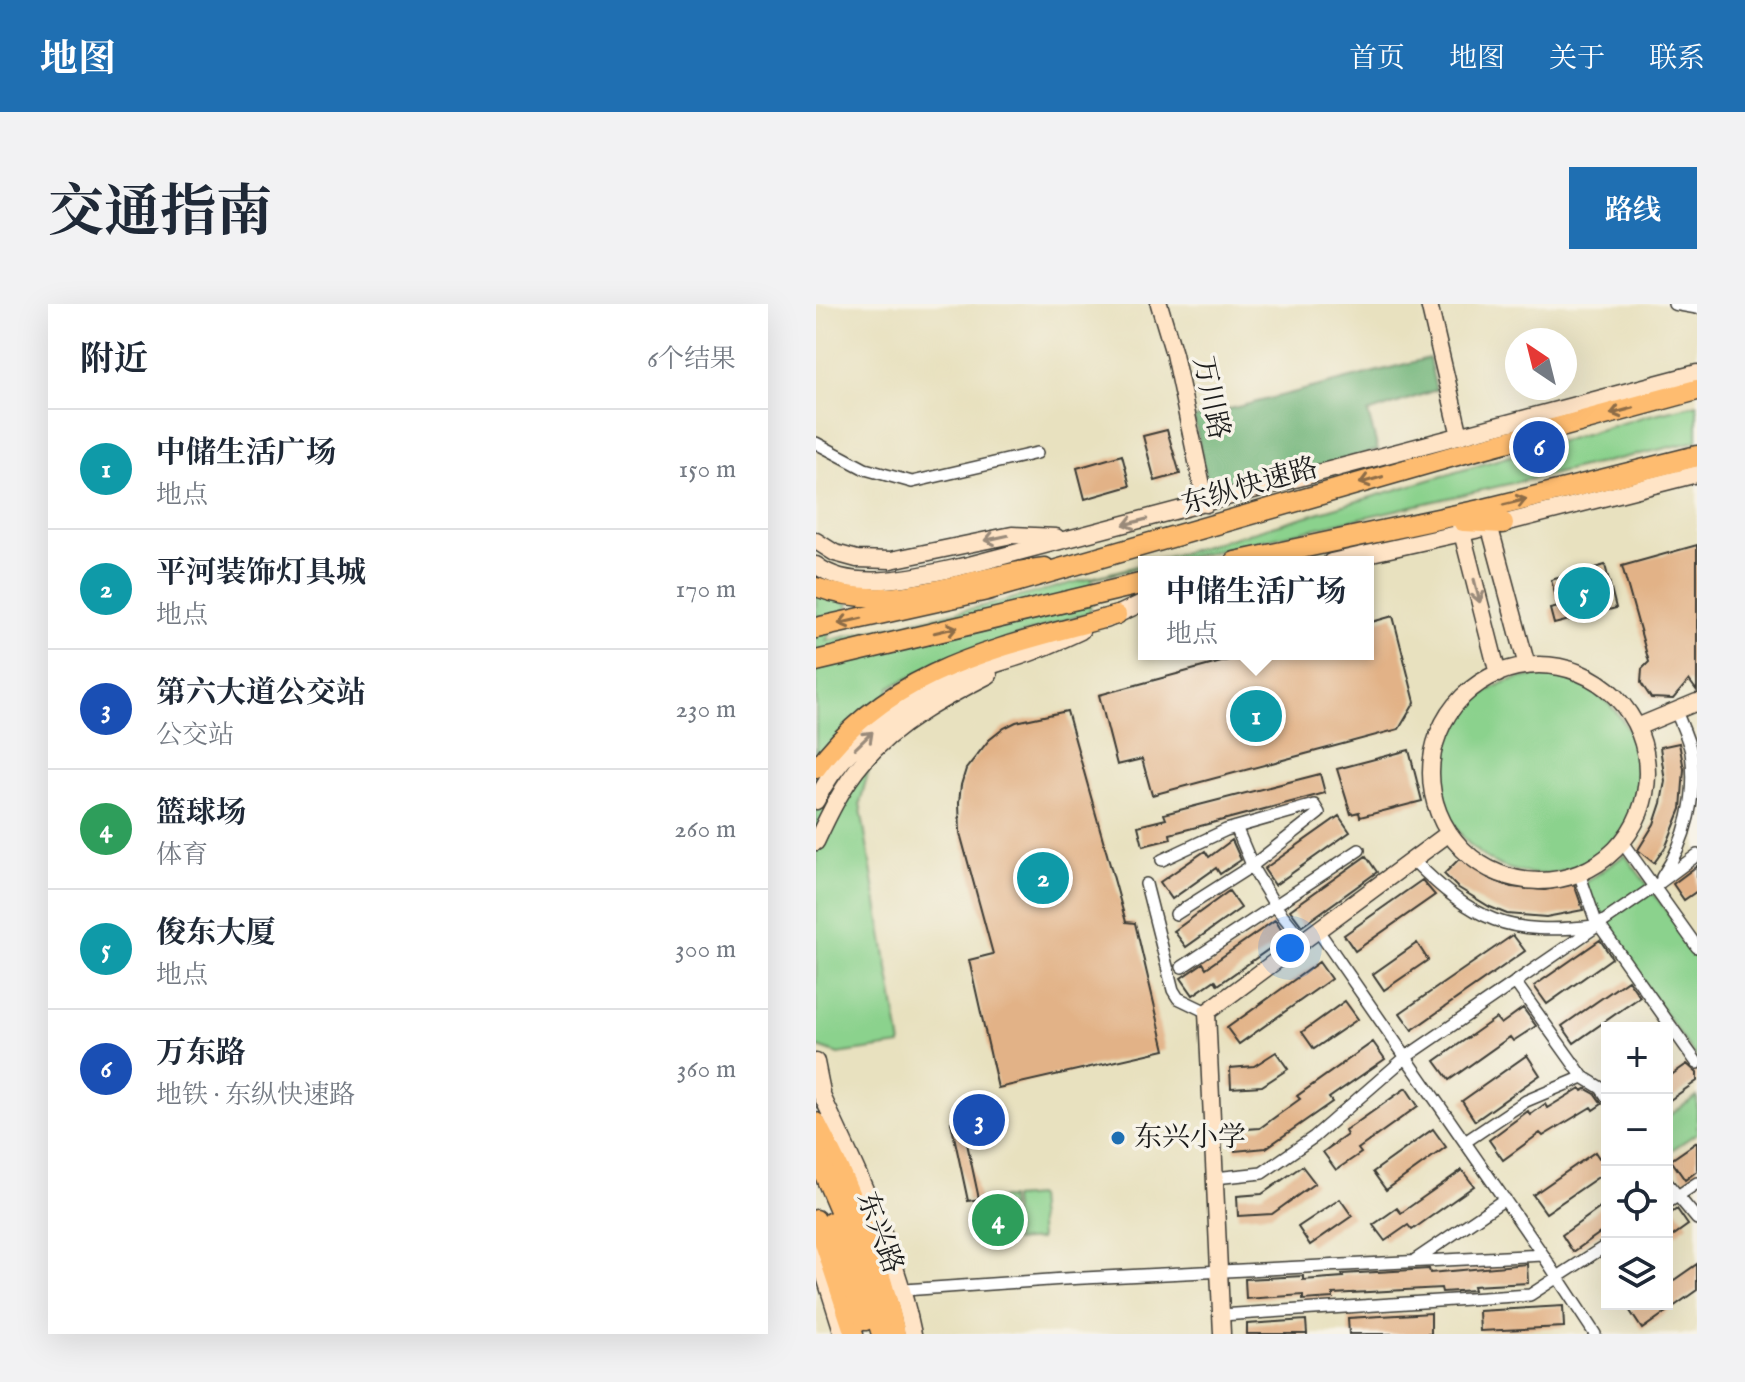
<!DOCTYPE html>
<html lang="zh">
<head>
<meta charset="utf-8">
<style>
  body { margin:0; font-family:"IM FELL English","Noto Serif SC",serif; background:#f2f2f3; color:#1f2937 }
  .controls { position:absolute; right:24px; bottom:24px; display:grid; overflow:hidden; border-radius:0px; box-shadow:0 8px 32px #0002 }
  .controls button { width:72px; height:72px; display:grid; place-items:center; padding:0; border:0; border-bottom:2px solid #e0e1e3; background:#fff; color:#1f2937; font:40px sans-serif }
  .compass { position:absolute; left:689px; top:24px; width:72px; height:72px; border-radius:50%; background:#fff; box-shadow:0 8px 32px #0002; rotate:325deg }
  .you { position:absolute; left:474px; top:644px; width:28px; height:28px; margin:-20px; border:6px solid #fff; border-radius:50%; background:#1a73e8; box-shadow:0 0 0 12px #1a73e833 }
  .badge { display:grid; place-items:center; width:52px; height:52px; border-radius:50%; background:#1f6fb2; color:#fff; font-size:26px; font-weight:700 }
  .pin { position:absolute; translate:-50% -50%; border:4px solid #fff; box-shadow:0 2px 8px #0006 }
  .popup { position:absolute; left:322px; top:252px; width:236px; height:104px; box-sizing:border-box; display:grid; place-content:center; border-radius:0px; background:#fff; filter:drop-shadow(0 2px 6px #0005); font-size:26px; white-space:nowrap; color:#747a83 }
  .popup b { font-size:30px; color:#1f2937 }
  .popup::after { content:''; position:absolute; left:50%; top:100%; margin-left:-16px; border:16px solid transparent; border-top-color:#fff }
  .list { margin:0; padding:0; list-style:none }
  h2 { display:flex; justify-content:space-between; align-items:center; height:104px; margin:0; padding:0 32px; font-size:34px }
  h2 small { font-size:26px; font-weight:400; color:#747a83 }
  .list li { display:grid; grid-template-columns:52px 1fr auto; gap:24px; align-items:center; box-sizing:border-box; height:120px; padding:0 32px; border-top:2px solid #e0e1e3 }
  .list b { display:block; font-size:30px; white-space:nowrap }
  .list p { margin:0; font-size:26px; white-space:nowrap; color:#747a83 }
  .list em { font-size:26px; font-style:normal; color:#747a83 }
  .icon { flex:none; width:44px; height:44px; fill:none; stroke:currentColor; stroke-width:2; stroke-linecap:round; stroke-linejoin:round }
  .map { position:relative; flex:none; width:881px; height:1030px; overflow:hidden; border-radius:0px }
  header { display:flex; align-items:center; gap:48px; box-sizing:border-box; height:112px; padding:0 40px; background:#1f6fb2; color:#fff }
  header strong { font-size:38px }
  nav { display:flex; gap:44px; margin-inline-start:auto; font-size:28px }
  .intro { display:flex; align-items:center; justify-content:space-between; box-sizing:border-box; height:192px; padding:0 48px }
  h1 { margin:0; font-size:56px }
  .button { padding:20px 36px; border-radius:0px; background:#1f6fb2; color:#fff; font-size:28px; font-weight:700 }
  main { display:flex; gap:48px; padding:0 48px }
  aside { flex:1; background:#fff; border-radius:0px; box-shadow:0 8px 32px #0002 }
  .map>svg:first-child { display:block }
  .green { fill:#8bd28d; stroke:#547754; stroke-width:2 }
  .forest { fill:#70b478; stroke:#46684a; stroke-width:2 }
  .building { fill:#e2b287 }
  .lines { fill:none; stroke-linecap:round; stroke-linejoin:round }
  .street-casing { stroke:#3b3a34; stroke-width:14 }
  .secondary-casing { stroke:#3b3a34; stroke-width:19 }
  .primary-casing { stroke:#3b3a34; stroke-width:21 }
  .highway-casing { stroke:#3b3a34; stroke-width:23 }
  .street { stroke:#fff; stroke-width:11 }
  .secondary { stroke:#ffe4c6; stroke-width:16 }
  .primary { stroke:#febc70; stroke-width:18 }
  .highway { stroke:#febc70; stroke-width:20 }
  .oneway { stroke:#8d6c46 }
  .oneway2 { stroke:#998a7a }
  .poi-dot { fill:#1f6fb2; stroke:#f7f3e8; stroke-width:3 }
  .labels { text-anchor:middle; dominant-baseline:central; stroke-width:7; stroke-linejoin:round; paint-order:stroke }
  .street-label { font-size:28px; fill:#1c1c1c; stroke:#f7f3e8 }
  .poi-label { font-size:28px; fill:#1c1c1c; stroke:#f7f3e8; text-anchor:start }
</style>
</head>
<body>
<header>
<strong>地图</strong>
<nav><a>首页</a><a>地图</a><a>关于</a><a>联系</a></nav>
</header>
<div class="intro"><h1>交通指南</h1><a class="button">路线</a></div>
<main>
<aside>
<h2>附近<small>6个结果</small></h2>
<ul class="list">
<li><span class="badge" style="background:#0f9aa8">1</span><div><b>中储生活广场</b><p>地点</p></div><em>150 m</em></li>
<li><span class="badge" style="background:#0f9aa8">2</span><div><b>平河装饰灯具城</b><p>地点</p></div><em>170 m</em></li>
<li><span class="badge" style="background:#1a4fb4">3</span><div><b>第六大道公交站</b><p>公交站</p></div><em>230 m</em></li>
<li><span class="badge" style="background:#2e9e5b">4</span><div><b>篮球场</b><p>体育</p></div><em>260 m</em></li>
<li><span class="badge" style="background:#0f9aa8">5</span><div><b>俊东大厦</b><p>地点</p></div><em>300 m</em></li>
<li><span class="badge" style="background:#1a4fb4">6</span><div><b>万东路</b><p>地铁 · 东纵快速路</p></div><em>360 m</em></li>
</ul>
</aside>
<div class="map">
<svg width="881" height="1030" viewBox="0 0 881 1030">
  <rect width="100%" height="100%" fill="#f7f3e8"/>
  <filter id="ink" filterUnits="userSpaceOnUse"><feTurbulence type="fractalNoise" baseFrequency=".0125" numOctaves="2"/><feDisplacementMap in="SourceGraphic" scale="16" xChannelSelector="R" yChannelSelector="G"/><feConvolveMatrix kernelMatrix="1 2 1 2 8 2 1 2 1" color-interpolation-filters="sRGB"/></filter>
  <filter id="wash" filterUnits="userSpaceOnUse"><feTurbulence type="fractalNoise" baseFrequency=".006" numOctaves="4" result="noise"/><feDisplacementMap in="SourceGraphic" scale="32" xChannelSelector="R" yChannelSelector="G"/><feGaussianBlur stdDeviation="1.8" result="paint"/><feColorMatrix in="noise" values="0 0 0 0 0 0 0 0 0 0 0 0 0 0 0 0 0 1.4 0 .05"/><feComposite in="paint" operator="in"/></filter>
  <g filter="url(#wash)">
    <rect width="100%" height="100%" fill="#e8e1bf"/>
    <path class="green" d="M881,100V137L352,258H335L830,112Z
      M328,260V263L276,275L274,308L139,352L74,383L44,499L85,741L22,750L0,742V287L33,300L10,337L176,300Z
      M625 471a99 99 0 1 1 198 0a99 99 0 1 1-198 0Z
      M809,551L881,648V755L776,606L765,582Z
      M881,792V829L851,849V813Z
      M221,892L224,935L199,937L196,894Z
      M193,894L196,937L171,939L168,895Z"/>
    <path class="forest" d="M613,54L620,86L552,109L562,146L394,192L378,114Z"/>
    <g id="blocks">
      <path class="building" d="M351,126L364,170L339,177L327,132Z
        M306,151L314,182L269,195L261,164Z
        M881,241V387L873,376L857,395L835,394L825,379L826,365L833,358L806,262Z
        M789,261L800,304L738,320L734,305L743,303L735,276Z
        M577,312L599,398L583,425L336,491L326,455L301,461L283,391L435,350H552V319Z
        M251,407L310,618L319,619L349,746L182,784L153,656L177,650L144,529L143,498L145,481L150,465L173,436L188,424L200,418Z
        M863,439L868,465L865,505L850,542L838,559L822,546L838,520L845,499L849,477L844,443Z
        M593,446L606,497L544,513L543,508L535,510L521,465Z
        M504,470L509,489L354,530L355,535L327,542L322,522L350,515L348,510Z
        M523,512L534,528L459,581L448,565Z
        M416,536L425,556L404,570L400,564L356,595L344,578L389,547L393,553Z
        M550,552L561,568L486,622L474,606Z
        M646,552L672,574L695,583L729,586L758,580L767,606L730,613L691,610L674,603L641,583L628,570Z
        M881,562V587L868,596L857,580Z
        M606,576L619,591L539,647L528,631Z
        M413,587L425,604L370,643L358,627Z
        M459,616L470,633L402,681L399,676L377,691L365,674L387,659L390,664Z
        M697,631L709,647L596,726L584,709Z
        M784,636L796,654L731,700L718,682Z
        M601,639L612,656L568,686L557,670Z
        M503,658L515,675L423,740L411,724Z
        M812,676L824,693L758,739L746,722Z
        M529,697L542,715L498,745L486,728Z
        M707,704L720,722L697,737L694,733L633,776L619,757L680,714L685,720Z
        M557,738L569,755L513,794L516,798L450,844L419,847L417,826L444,824L484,795L481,792Z
        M460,748L472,765L446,782L415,784L414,764L438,762Z
        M711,751L724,771L659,817L646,797Z
        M871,760L881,769V777L851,798V774Z
        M590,784L602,802L542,845L545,849L520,866L507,848L531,831L529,827Z
        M764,784L766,787L770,785L779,790L786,800L777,806L775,803L727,832L724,829L687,856L673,836L712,807L714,811L729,800L731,804Z
        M146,816L163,895L152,897L135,818Z
        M617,825L630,843L570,886L557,868Z
        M881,838V867L869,876L855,856Z
        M779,848L783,854L791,849V867L730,909L717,891Z
        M486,862L499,879L456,910L422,912L421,892L446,890Z
        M646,866L658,882L596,926L592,921L569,937L557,921L581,904L585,909Z
        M524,895L536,912L494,941L482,923Z
        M791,899V924L757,948L746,931Z
        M861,905L872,921L851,936V912Z
        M711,960L712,979L657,982L658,986L626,988L625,984L517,990V994L487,996V991L430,995L429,975L487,972V976L527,973L526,970L613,965L614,969Z
        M881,960V986L826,1025L814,1007L824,1000H851V981Z
        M747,1002L748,1023L664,1027L663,1007Z
        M615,1009V1030H533L532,1014Z
        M490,1016L491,1030H431V1020Z"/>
    </g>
  </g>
  <g filter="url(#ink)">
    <use href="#blocks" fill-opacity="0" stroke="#3b3a34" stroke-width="2"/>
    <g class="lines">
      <defs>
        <path id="street" d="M858,0L881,4
          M0,139L49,165L96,178L221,149
          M420,523L439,568L460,603L488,638
          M806,538L881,643
          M346,556L410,526L498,501L503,509L437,561L360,610
          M597,556C658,617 692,632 778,622
          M763,569L779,615L881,759
          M846,573C871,536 881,492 875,448C872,434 865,420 860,407
          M330,580L357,686L362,694L391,708
          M503,628L727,951L779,1030
          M366,663L543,546
          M699,678L767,773L785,784L791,793
          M649,838L710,797L767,773
          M399,874L446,869L498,833L590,753L838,583L881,551
          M851,879L881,915
          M851,899L881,879
          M599,956L689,895
          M88,986L248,975L727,951
          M405,1011L714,991L791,941"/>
        <path id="secondary" d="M343,0L358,50L390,200
          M613,0L644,132
          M671,213L711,362
          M644,221L682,370
          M0,237L19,249L41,255L75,256L196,231L240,233
          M515,258L673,223L881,170
          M0,261C38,291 110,270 153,261L881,69
          M290,316L328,298
          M615 469a108 108 0 1 1 216 0a108 108 0 1 1-216 0Z
          M821,423L881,398
          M0,497C24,445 90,394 143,373C168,362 194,357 219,347C235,341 250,334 265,327
          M0,538C13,510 27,481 47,458C80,419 128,394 173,371
          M0,758L6,788
          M0,779C38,860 79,942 97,1030
          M0,944L27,1030
          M406,1030L391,708L633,529"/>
        <path id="primary" d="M0,283C76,312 153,271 229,263
          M0,465C74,362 188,343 301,311
          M0,818C35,885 64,956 80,1030
          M0,915L38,1030"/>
        <path id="highway" d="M647,217L687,219
          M419,258L669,205L881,152
          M0,324L171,286L638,152L881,86
          M0,357L328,279
          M0,850L39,941L66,1030
          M16,918L49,1016"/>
      </defs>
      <use href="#street" class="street-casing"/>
      <use href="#secondary" class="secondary-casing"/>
      <use href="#primary" class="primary-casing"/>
      <use href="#highway" class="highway-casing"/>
      <use href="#street" class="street"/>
      <use href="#secondary" class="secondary"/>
      <use href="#primary" class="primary"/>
      <use href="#highway" class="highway"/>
    </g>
    <defs><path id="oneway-shaft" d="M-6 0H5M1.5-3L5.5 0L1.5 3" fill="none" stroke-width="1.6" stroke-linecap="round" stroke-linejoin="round" transform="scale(2)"/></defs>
    <g class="oneway">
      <use href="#oneway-shaft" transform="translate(806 107) rotate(165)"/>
      <use href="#oneway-shaft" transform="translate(555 176) rotate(164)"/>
      <use href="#oneway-shaft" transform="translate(699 198) rotate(-14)"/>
      <use href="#oneway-shaft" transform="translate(34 317) rotate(167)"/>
      <use href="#oneway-shaft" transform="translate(130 326) rotate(-13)"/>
    </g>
    <g class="oneway2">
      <use href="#oneway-shaft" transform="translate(319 218) rotate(166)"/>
      <use href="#oneway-shaft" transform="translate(180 234) rotate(168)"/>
      <use href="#oneway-shaft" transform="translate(661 287) rotate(76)"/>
      <use href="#oneway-shaft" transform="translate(48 436) rotate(-44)"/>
    </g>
  </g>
  <circle class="poi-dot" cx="302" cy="834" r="8"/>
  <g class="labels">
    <g class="street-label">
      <text transform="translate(394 94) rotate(78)">万川路</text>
      <text transform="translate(434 183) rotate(-16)">东纵快速路</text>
      <text transform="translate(63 929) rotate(70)">东兴路</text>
    </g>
    <g class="poi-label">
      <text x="318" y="834">东兴小学</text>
    </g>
  </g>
</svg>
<div class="controls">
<button>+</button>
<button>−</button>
<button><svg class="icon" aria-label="locate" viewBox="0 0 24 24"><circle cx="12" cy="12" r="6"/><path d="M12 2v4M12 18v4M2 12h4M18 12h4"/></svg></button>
<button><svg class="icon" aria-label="layers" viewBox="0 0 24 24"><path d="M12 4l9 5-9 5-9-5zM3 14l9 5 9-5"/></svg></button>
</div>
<svg class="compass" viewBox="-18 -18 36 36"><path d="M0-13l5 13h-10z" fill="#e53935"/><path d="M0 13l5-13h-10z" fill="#747a83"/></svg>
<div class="you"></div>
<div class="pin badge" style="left:440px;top:412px;background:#0f9aa8">1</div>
<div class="popup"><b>中储生活广场</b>地点</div>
<div class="pin badge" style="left:227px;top:574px;background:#0f9aa8">2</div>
<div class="pin badge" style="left:163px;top:816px;background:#1a4fb4">3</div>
<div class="pin badge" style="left:182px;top:916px;background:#2e9e5b">4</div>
<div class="pin badge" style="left:768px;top:289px;background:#0f9aa8">5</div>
<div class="pin badge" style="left:723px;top:143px;background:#1a4fb4">6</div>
</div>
</main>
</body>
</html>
